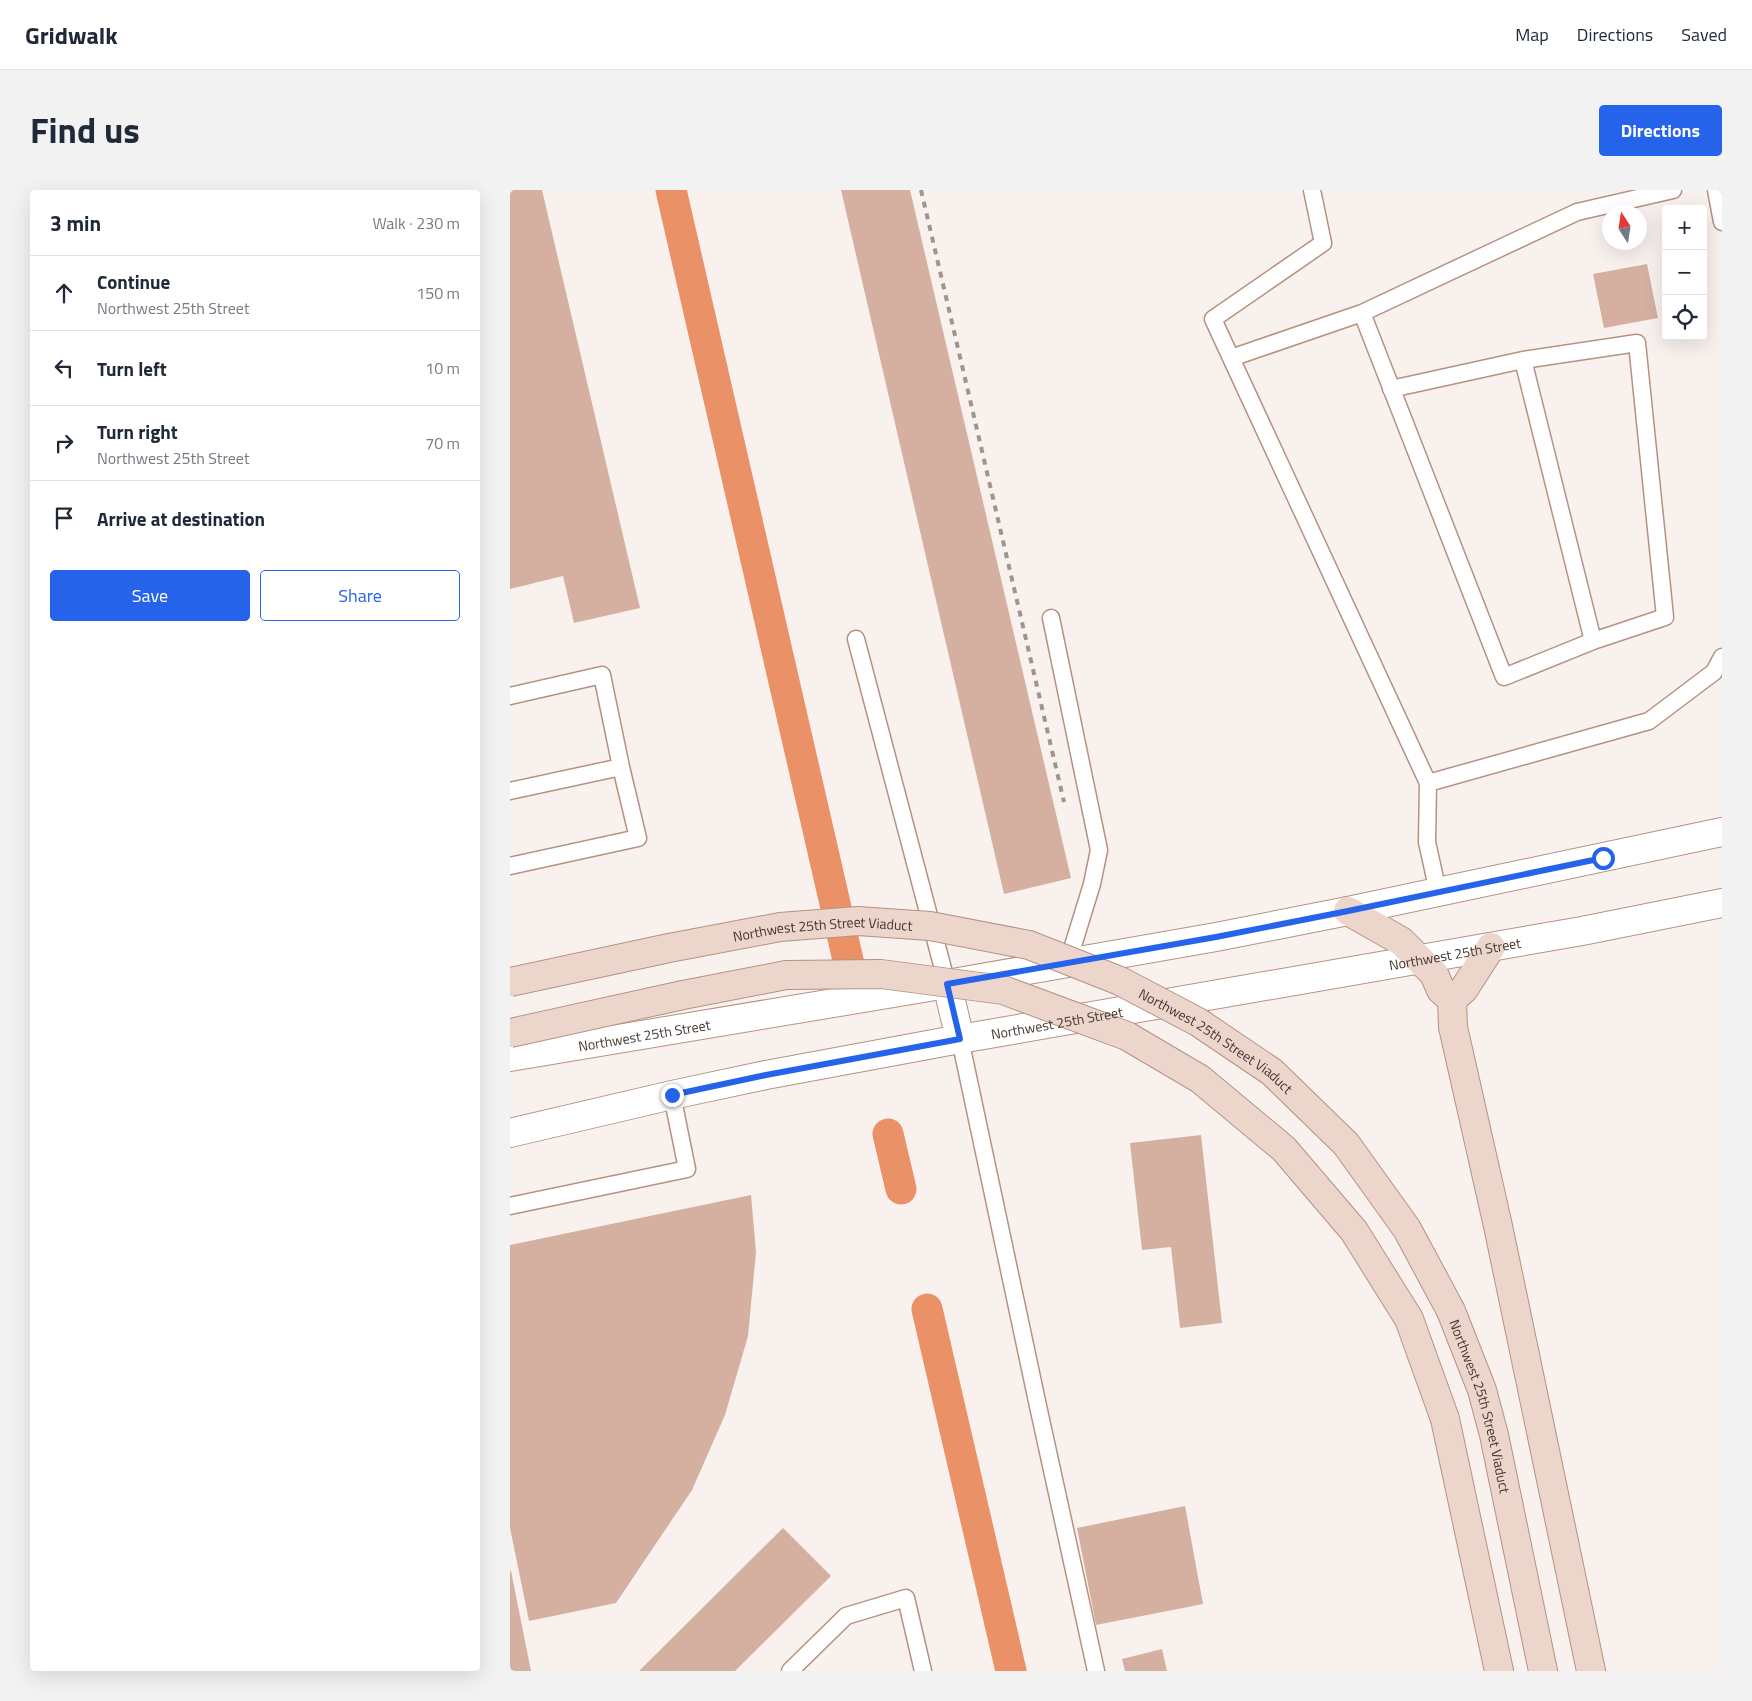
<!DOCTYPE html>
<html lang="en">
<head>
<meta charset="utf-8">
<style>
  body { margin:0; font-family:"Titillium Web",sans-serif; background:#f2f2f3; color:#1f2937 }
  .controls { position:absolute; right:15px; top:15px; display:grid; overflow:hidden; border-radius:5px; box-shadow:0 5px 20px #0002 }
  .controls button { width:45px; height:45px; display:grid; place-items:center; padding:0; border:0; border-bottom:1px solid #e0e1e3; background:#fff; color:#1f2937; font:25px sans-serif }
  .compass { position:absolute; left:1092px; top:15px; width:45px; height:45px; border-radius:50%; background:#fff; box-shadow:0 5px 20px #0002; rotate:348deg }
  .stop { position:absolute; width:15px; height:15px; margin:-11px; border:4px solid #2563eb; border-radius:50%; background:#fff }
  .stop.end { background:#2563eb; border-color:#fff; box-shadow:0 1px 5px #0008 }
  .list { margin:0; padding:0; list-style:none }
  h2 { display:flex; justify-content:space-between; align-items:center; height:65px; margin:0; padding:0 20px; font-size:21px }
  h2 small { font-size:16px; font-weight:400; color:#747a83 }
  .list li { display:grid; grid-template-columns:32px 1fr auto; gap:15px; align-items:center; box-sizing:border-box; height:75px; padding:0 20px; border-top:1px solid #e0e1e3 }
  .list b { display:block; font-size:19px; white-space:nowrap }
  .list p { margin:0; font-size:16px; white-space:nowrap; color:#747a83 }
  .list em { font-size:16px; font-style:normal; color:#747a83 }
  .actions { display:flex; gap:10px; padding:15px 20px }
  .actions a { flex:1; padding:11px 0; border:1px solid #2563eb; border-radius:5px; text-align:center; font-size:18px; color:#2563eb }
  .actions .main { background:#2563eb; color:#fff }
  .icon { flex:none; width:28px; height:28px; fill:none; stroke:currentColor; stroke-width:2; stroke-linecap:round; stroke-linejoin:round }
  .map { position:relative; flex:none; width:1212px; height:1481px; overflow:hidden; border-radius:5px }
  header { display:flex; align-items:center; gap:30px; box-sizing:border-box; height:70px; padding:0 25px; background:#fff; border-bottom:1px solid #e0e1e3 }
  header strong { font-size:24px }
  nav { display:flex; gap:28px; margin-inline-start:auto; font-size:18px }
  .intro { display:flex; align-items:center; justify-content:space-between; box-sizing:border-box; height:120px; padding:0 30px }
  h1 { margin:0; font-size:35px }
  .button { padding:12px 22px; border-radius:5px; background:#2563eb; color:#fff; font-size:18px; font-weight:700 }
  main { display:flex; gap:30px; padding:0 30px }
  aside { flex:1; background:#fff; border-radius:5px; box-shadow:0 5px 20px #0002 }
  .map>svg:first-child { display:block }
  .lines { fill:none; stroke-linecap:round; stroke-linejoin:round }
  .canal { stroke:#eb9168; stroke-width:31 }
  .building { fill:#d5b0a0 }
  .service-casing { stroke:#b59282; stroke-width:19 }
  .minor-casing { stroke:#b59282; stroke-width:30 }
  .tertiary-casing { stroke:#b59282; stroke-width:30 }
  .secondary-casing { stroke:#b59282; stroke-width:30 }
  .service { stroke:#fff; stroke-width:16 }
  .minor { stroke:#fff; stroke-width:28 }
  .tertiary { stroke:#fff; stroke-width:28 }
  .secondary { stroke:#ecd5cb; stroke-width:28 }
  .rail { stroke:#9f948f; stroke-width:4; stroke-dasharray:6 6; stroke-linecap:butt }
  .secondary-bridge-casing { stroke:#b59282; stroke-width:30; stroke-linecap:butt }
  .secondary-bridge { stroke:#ecd5cb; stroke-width:28 }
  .route { stroke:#2563eb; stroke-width:6 }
  .labels { text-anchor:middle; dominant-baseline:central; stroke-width:4.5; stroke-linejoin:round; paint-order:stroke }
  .street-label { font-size:14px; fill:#44362f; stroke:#fff }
</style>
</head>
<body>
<header>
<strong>Gridwalk</strong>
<nav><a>Map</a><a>Directions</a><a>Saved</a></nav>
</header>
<div class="intro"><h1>Find us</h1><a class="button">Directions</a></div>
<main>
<aside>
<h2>3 min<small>Walk · 230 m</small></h2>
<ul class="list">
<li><svg class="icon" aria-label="ahead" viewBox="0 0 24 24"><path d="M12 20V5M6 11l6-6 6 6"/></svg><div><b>Continue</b><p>Northwest 25th Street</p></div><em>150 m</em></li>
<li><svg class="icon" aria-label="left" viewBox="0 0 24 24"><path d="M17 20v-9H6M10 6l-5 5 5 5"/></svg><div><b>Turn left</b></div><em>10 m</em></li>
<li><svg class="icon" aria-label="right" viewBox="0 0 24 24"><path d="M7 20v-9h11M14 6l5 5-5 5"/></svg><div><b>Turn right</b><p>Northwest 25th Street</p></div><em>70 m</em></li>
<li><svg class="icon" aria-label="arrive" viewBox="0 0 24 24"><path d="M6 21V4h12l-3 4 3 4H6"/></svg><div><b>Arrive at destination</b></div></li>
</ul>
<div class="actions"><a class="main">Save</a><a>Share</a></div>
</aside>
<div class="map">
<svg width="1212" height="1481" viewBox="0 0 1212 1481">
  <rect width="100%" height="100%" fill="#f9f1ee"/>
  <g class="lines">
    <path class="canal" d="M161,0L341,783
      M378,944L391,999
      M417,1119L501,1481"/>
  </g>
  <path class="building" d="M0,0H32L130,418L64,433L53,386L0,399Z
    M331,0H400L561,688L494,704Z
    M1137,74L1148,128L1094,138L1083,84Z
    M691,945L712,1133L670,1138L661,1057L632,1060L620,953Z
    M241,1005L246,1062L238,1146L215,1225L182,1300L106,1413L19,1431L0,1338V1055Z
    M675,1316L693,1414L586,1435L567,1338Z
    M273,1338L321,1386L225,1481H129Z
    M0,1381H1L21,1481H0Z
    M652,1459L657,1481H615L612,1469Z"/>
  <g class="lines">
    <defs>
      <path id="service" d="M1206,0L1212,32
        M852,123L721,168L918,593
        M721,168L703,129L813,53L802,0
        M1013,170L1127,153L1155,427L1083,451
        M881,199L1013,170L1083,451L994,487L852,123L1067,22L1163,0
        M541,428L589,660L582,694L558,772
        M346,449L437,794
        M0,506L92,485L111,577L0,601
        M0,676L128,648L111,577
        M928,702L917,652L918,593L1139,531L1204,482L1212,467
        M450,849L528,1216L586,1481
        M0,1016L177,979L162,905
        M280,1481L336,1426L396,1408L413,1481"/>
      <path id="minor" d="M437,794L450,849"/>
      <g id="tertiary">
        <path id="s1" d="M0,867L437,794L706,747L838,721L1212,642"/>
        <path id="s2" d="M0,943L162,905L256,885L450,849L1072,741L1212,713"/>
      </g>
      <g id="secondary">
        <path d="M838,721L891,751L924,784L931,800L942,810L943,837L988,1036L1081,1481"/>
        <path d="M942,810L954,799L981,757"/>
        <path id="s3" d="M941,1121L972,1200L984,1245L1033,1481"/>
        <path d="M935,1229L989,1481"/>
      </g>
    </defs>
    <use href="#service" class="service-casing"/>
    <use href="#minor" class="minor-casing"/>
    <use href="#tertiary" class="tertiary-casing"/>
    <use href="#secondary" class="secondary-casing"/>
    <use href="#service" class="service"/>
    <use href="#minor" class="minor"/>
    <use href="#tertiary" class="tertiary"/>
    <use href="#secondary" class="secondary"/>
    <path class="rail" d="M411,0L554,612"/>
    <defs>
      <g id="secondary-bridge">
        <path id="s4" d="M0,792L159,758L270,737L348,731L420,736L519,755L610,791L688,832L762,882L836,954L897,1039L941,1121"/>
        <path d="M0,843L173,805L276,785L371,784L493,800L617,846L690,889L774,959L844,1041L899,1129L935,1229"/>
      </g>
    </defs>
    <use href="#secondary-bridge" class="secondary-bridge-casing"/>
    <use href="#secondary-bridge" class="secondary-bridge"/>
  </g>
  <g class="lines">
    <path class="route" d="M162,905L256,885L450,849L437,794L706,747L838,721L1093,668"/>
  </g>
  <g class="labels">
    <g class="street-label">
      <text stroke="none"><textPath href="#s4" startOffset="318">Northwest 25th Street Viaduct</textPath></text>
      <text stroke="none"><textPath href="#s2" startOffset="962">Northwest 25th Street</textPath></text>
      <text stroke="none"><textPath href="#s2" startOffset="558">Northwest 25th Street</textPath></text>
      <text stroke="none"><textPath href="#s1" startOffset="136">Northwest 25th Street</textPath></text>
      <text stroke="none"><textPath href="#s4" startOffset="738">Northwest 25th Street Viaduct</textPath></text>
      <text stroke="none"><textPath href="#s3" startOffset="100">Northwest 25th Street Viaduct</textPath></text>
    </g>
  </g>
</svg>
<div class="controls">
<button>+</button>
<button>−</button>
<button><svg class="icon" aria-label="locate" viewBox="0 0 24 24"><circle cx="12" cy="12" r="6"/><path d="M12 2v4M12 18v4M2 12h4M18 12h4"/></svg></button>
</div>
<svg class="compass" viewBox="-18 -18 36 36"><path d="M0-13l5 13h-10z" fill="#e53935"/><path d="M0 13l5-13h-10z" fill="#747a83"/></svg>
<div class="stop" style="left:1093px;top:668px"></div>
<div class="stop end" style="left:162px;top:905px"></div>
</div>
</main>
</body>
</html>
